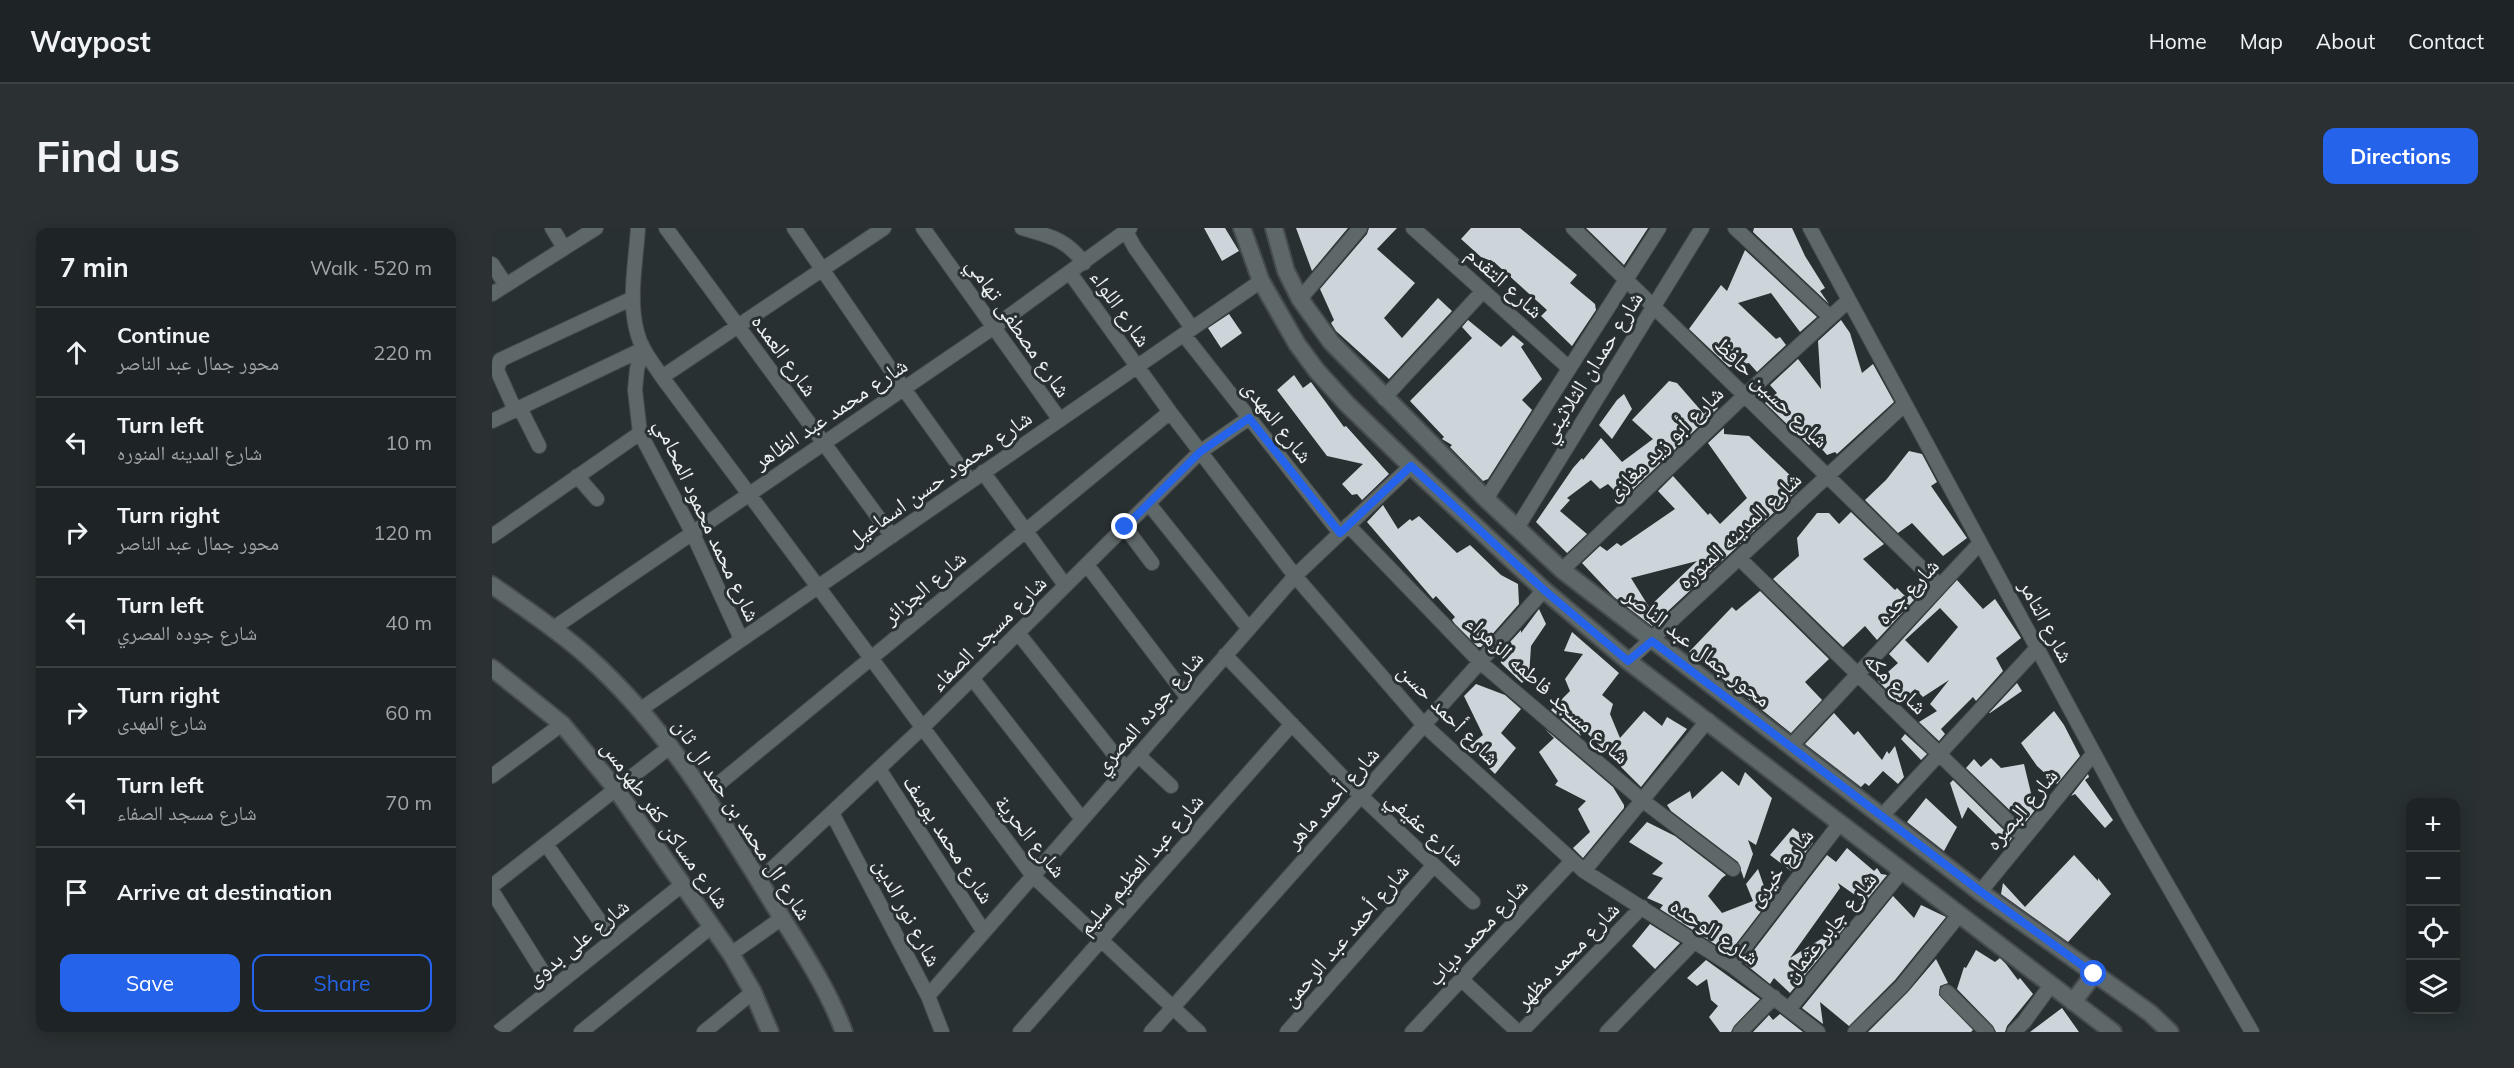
<!DOCTYPE html>
<html lang="en">
<head>
<meta charset="utf-8">
<style>
  body { margin:0; font-family:Mulish,"Noto Naskh Arabic",sans-serif; background:#2b3032; color:#f1f3f6 }
  .controls { position:absolute; right:18px; bottom:18px; display:grid; overflow:hidden; border-radius:12px; box-shadow:0 3px 15px #0003 }
  .controls button { width:54px; height:54px; display:grid; place-items:center; padding:0; border:0; border-bottom:2px solid #3c4142; background:#1e2425; color:#f1f3f6; font:30px sans-serif }
  .stop { position:absolute; width:18px; height:18px; margin:-14px; border:4px solid #2563eb; border-radius:50%; background:#fff }
  .stop.end { background:#2563eb; border-color:#fff; box-shadow:0 2px 6px #0008 }
  .list { margin:0; padding:0; list-style:none }
  h2 { display:flex; justify-content:space-between; align-items:center; height:78px; margin:0; padding:0 24px; font-size:26px }
  h2 small { font-size:20px; font-weight:400; color:#a1a4a7 }
  .list li { display:grid; grid-template-columns:39px 1fr auto; gap:18px; align-items:center; box-sizing:border-box; height:90px; padding:0 24px; border-top:2px solid #3c4142 }
  .list b { display:block; font-size:22px; white-space:nowrap }
  .list p { margin:0; font-size:20px; white-space:nowrap; color:#a1a4a7 }
  .list em { font-size:20px; font-style:normal; color:#a1a4a7 }
  .actions { display:flex; gap:12px; padding:18px 24px }
  .actions a { flex:1; padding:14px 0; border:2px solid #2563eb; border-radius:12px; text-align:center; font-size:21px; color:#2563eb }
  .actions .main { background:#2563eb; color:#fff }
  .icon { flex:none; width:33px; height:33px; fill:none; stroke:currentColor; stroke-width:2; stroke-linecap:round; stroke-linejoin:round }
  .map { position:relative; flex:none; width:1986px; height:804px; overflow:hidden; border-radius:12px }
  header { display:flex; align-items:center; gap:36px; box-sizing:border-box; height:84px; padding:0 30px; background:#1e2425; border-bottom:2px solid #3c4142 }
  header strong { font-size:28px }
  nav { display:flex; gap:33px; margin-inline-start:auto; font-size:21px }
  .intro { display:flex; align-items:center; justify-content:space-between; box-sizing:border-box; height:144px; padding:0 36px }
  h1 { margin:0; font-size:42px }
  .button { padding:15px 27px; border-radius:12px; background:#2563eb; color:#fff; font-size:21px; font-weight:700 }
  main { display:flex; gap:36px; padding:0 36px }
  aside { flex:1; background:#1e2425; border-radius:12px; box-shadow:0 3px 15px #0003 }
  .map>svg:first-child { display:block }
  .building { fill:#cdd5da; fill-rule:evenodd }
  .lines { fill:none; stroke-linecap:round; stroke-linejoin:round }
  .minor-casing { stroke:#464c4d; stroke-width:16 }
  .tertiary-casing { stroke:#464c4d; stroke-width:20 }
  .minor { stroke:#5f6869; stroke-width:14 }
  .tertiary { stroke:#5f6869; stroke-width:16 }
  .route { stroke:#2563eb; stroke-width:8 }
  .labels { text-anchor:middle; dominant-baseline:central; stroke-width:6; stroke-linejoin:round; paint-order:stroke }
  .street-label { font-size:22px; fill:#ecf1f2; stroke:#283031 }
</style>
</head>
<body>
<header>
<strong>Waypost</strong>
<nav><a>Home</a><a>Map</a><a>About</a><a>Contact</a></nav>
</header>
<div class="intro"><h1>Find us</h1><a class="button">Directions</a></div>
<main>
<aside>
<h2>7 min<small>Walk · 520 m</small></h2>
<ul class="list">
<li><svg class="icon" aria-label="ahead" viewBox="0 0 24 24"><path d="M12 20V5M6 11l6-6 6 6"/></svg><div><b>Continue</b><p>محور جمال عبد الناصر</p></div><em>220 m</em></li>
<li><svg class="icon" aria-label="left" viewBox="0 0 24 24"><path d="M17 20v-9H6M10 6l-5 5 5 5"/></svg><div><b>Turn left</b><p>شارع المدينه المنوره</p></div><em>10 m</em></li>
<li><svg class="icon" aria-label="right" viewBox="0 0 24 24"><path d="M7 20v-9h11M14 6l5 5-5 5"/></svg><div><b>Turn right</b><p>محور جمال عبد الناصر</p></div><em>120 m</em></li>
<li><svg class="icon" aria-label="left" viewBox="0 0 24 24"><path d="M17 20v-9H6M10 6l-5 5 5 5"/></svg><div><b>Turn left</b><p>شارع جوده المصري</p></div><em>40 m</em></li>
<li><svg class="icon" aria-label="right" viewBox="0 0 24 24"><path d="M7 20v-9h11M14 6l5 5-5 5"/></svg><div><b>Turn right</b><p>شارع المهدى</p></div><em>60 m</em></li>
<li><svg class="icon" aria-label="left" viewBox="0 0 24 24"><path d="M17 20v-9H6M10 6l-5 5 5 5"/></svg><div><b>Turn left</b><p>شارع مسجد الصفاء</p></div><em>70 m</em></li>
<li><svg class="icon" aria-label="arrive" viewBox="0 0 24 24"><path d="M6 21V4h12l-3 4 3 4H6"/></svg><div><b>Arrive at destination</b></div></li>
</ul>
<div class="actions"><a class="main">Save</a><a>Share</a></div>
</aside>
<div class="map">
<svg width="1986" height="804" viewBox="0 0 1986 804">
  <rect width="100%" height="100%" fill="#283031"/>
  <path class="building" d="M712,0H733L747,23L730,33Z
    M804,0H856L820,43Z
    M877,0H905L885,21L923,55L892,90L910,110L946,70L960,83L897,151L844,103L839,95L842,92L828,61L875,6Z
    M979,0H1028L1085,47L1078,55L1103,76L1104,82L1080,118L1049,88L1055,82L1002,34L989,29L969,11Z
    M1094,0H1156L1132,37Z
    M1262,0H1300L1313,28L1333,60L1328,63L1337,76L1261,4Z
    M1253,22L1325,89L1308,104L1279,65L1246,75L1284,111L1288,109L1294,117L1265,144L1257,135L1237,139L1197,101L1229,57L1235,63Z
    M737,86L750,105L729,120L716,100Z
    M976,92L1009,119L1021,107L1032,116L1029,119L1050,151L1030,172L1040,182L996,251L991,253L958,219L960,217L950,211L952,209L918,173L980,110L970,99Z
    M1349,92L1358,105L1370,145L1381,136L1402,174L1345,226L1343,224L1335,227L1322,212L1317,217L1273,175L1285,165L1278,157L1306,131L1329,161L1326,113Z
    M802,147L811,160L819,154L852,199L854,198L897,246L870,272L865,266L860,267L850,256L871,236L835,228L785,162Z
    M1177,153L1185,155L1212,186L1222,176L1226,180L1131,271L1116,256L1108,261L1099,252L1075,270L1078,272L1068,283L1095,306L1075,325L1044,294L1081,240L1090,230L1091,232L1109,210L1130,234L1161,211L1140,192Z
    M1132,166L1140,181L1120,211L1107,197L1125,172Z
    M1232,200V206L1257,208L1304,253L1305,263L1160,398L1122,369L1090,335L1108,318L1115,323L1125,315L1129,318L1183,281L1166,263L1181,248L1216,287L1218,285L1228,296L1255,270L1216,215ZM1205,333L1157,379L1139,350Z
    M1417,223L1430,226L1445,254L1439,258L1475,310L1451,328L1420,295L1406,305L1373,272L1394,252Z
    M891,277L906,301L918,291L920,293L927,288L965,325L978,317L1009,347L1026,356L1027,376L989,419H986L963,396L960,392L963,389L944,368L941,371L875,294Z
    M1359,284L1392,316L1371,331L1403,362L1405,360L1415,370L1430,353L1435,358L1385,412L1373,398L1351,419L1281,351L1307,328L1305,310L1325,285H1337L1347,296Z
    M1465,352L1491,381L1503,371L1529,410L1504,430L1511,443L1484,473L1481,469L1449,501L1453,506L1447,513L1427,494L1445,483L1438,476L1457,452L1431,469L1423,461L1409,476L1386,453L1406,435L1397,426ZM1448,380L1466,399L1436,435L1413,412Z
    M1268,363L1337,431L1313,454L1330,472L1299,505L1197,424L1240,379L1244,383Z
    M1047,381L1054,396L1039,418L1037,448L1030,455L1009,435L1008,425L1029,402V405Z
    M1080,404L1127,445L1110,467L1121,476L1118,486L1128,510L1152,483L1170,498L1175,489L1195,501L1149,559L1091,501L1087,504L1089,508L1059,482L1078,463L1073,451L1091,426L1072,423Z
    M1525,455L1530,463L1498,485H1497Z
    M984,456L1013,467L1029,481L1009,505L1024,520L1003,546L976,519L991,507L972,468Z
    M1562,483L1572,497L1588,528L1565,556L1545,538L1529,515Z
    M1342,485L1362,507L1366,503L1390,532L1395,523L1397,526L1403,518L1412,549L1406,556L1391,543L1377,558L1373,555L1369,559L1313,516Z
    M1053,501L1121,559L1132,577V580L1091,630L1081,620L1098,604L1086,581L1094,573L1063,557L1066,553L1047,524L1062,510Z
    M1413,506L1435,526L1429,532L1409,511Z
    M1499,530L1509,540L1532,536L1543,582L1532,596L1474,540L1482,531L1489,539Z
    M1230,543L1247,558L1253,544L1280,570L1264,617L1256,612L1261,626L1252,651L1246,634L1179,583L1175,577L1198,563L1200,571Z
    M1596,546L1597,549L1593,552L1621,592L1613,600L1583,566L1579,568Z
    M1461,552L1520,610L1515,617L1476,579L1470,591L1458,555Z
    M1434,570L1465,599L1452,623L1415,594Z
    M1155,594L1183,608L1234,647L1230,650L1216,668L1230,685L1261,673L1254,656L1266,641L1277,673L1237,725L1168,681L1171,677L1155,670L1171,650L1160,646L1171,635L1137,614Z
    M1301,600L1321,615L1299,643L1278,627Z
    M1355,620L1382,643L1385,640L1389,646L1395,647L1373,674L1346,655L1348,660L1298,730L1357,694L1298,765L1282,750L1278,756L1252,735L1335,627L1344,634Z
    M1582,627L1606,653V650L1619,666L1576,714L1509,666L1511,655L1533,679Z
    M1401,668L1422,690L1429,677L1454,689L1403,752L1357,798L1328,774L1331,796L1310,780Z
    M1158,696L1188,715L1163,741L1140,718Z
    M1484,722L1503,734L1508,730L1514,736L1526,752L1528,750L1541,766L1515,798L1513,804H1504L1501,798L1465,761L1472,739L1474,740Z
    M1444,731L1456,755L1448,758L1447,767L1481,802L1479,804H1376L1416,764Z
    M1214,732L1268,771L1242,798L1239,804H1228L1217,789L1226,778L1219,772L1215,751L1205,758L1195,750Z
    M1570,780L1587,804H1538Z
    M1288,786L1311,804H1261L1277,787L1281,792Z"/>
  <g class="lines">
    <defs>
      <path id="minor" d="M60,0L72,20
        M146,0C144,33 136,71 145,104C149,121 161,135 170,149L541,648L707,804
        M174,0L400,308
        M302,0L412,161L478,253
        M431,0L568,192
        M530,0C558,8 574,11 592,35
        M632,0L643,20L700,100
        M921,0L1077,140
        M1081,0L1448,358
        M1243,0L1338,89
        M1318,0L1637,590L1760,804
        M0,36L14,57
        M578,45L678,184L803,348L932,497L1092,643L1239,737L1326,804
        M0,66L104,0
        M808,71L868,0
        M692,107L848,305
        M151,121L145,141L143,162L148,205L200,304L249,411
        M170,149L392,0
        M892,170L991,63
        M28,180L47,218
        M23,182L5,142L8,132L141,70
        M0,193L151,121
        M491,244L573,357
        M85,248L105,271
        M994,271L1167,0
        M657,276L757,401
        M856,297L988,434L1150,572L1241,641
        M633,299L660,335
        M1025,300L1210,0
        M0,308L148,205
        M1247,330L1532,609
        M595,337L696,470
        M1070,342L1253,167L1357,72
        M60,401L502,99L638,0
        M526,405L634,541
        M733,427L869,568L981,674
        M1136,433L1413,176
        M480,450L590,591
        M149,481L769,53
        M1298,519L1488,315
        M646,527L679,558
        M387,541L492,704
        M0,548L70,496
        M213,567L678,184
        M340,585L436,768L450,804
        M1389,589L1545,420
        M54,616L121,712
        M1092,643L1216,492
        M267,653L430,500L708,224L757,190
        M0,658L179,518
        M0,663L61,760
        M1488,664L1602,525
        M239,726L290,690
        M1239,737L1348,595
        M969,751L1026,804
        M1455,764L1495,804
        M436,768L803,348L919,238
        M1297,781L1410,643
        M6,804L191,656
        M89,804L220,698
        M212,804L261,764
        M528,804L800,496
        M659,804L1052,362
        M795,804L942,637
        M920,804L1080,633
        M1029,804L1150,679
        M1115,804L1202,714
        M1248,804L1282,769
        M1363,804L1410,758L1467,687
        M1522,804L1532,794L1559,757"/>
      <path id="tertiary" d="M750,0L769,53L805,116L825,143L855,176L919,238L1052,362L1136,433L1621,804
        M782,0L794,43L808,71L839,114L994,271L1070,342L1488,664L1658,785L1678,804
        M0,357C32,380 66,402 95,428C173,498 223,581 277,669C304,713 334,756 352,804
        M0,440L70,496L124,561L239,726L261,764L278,804
        M1581,774L1602,746"/>
    </defs>
    <use href="#minor" class="minor-casing"/>
    <use href="#tertiary" class="tertiary-casing"/>
    <use href="#minor" class="minor"/>
    <use href="#tertiary" class="tertiary"/>
  </g>
  <g class="lines">
    <path class="route" d="M633,299L708,224L757,190L848,305L919,238L1052,362L1136,433L1160,413L1488,663L1602,746"/>
  </g>
  <g class="labels">
    <g class="street-label">
      <text transform="translate(1013 54) rotate(42)">شارع التقدم</text>
      <text transform="translate(629 80) rotate(55)">شارع اللواء</text>
      <text transform="translate(527 99) rotate(55)">شارع مصطفى تهامي</text>
      <text transform="translate(293 127) rotate(54)">شارع العمده</text>
      <text transform="translate(1099 139) rotate(-58)">شارع حمدان الثلاثيني</text>
      <text transform="translate(1280 164) rotate(44)">شارع حسين حافظ</text>
      <text transform="translate(338 185) rotate(-34)">شارع محمد عبد الظاهر</text>
      <text transform="translate(786 193) rotate(52)">شارع المهدى</text>
      <text transform="translate(1172 215) rotate(-44)">شارع أبو زيد مغازى</text>
      <text transform="translate(447 250) rotate(-35)">شارع محمود حسن اسماعيل</text>
      <text transform="translate(216 292) rotate(65)">شارع محمد محمود المحامي</text>
      <text transform="translate(1247 302) rotate(-43)">شارع المدينه المنوره</text>
      <text transform="translate(432 359) rotate(-40)">شارع الجزائر</text>
      <text transform="translate(1415 363) rotate(-47)">شارع جده</text>
      <text transform="translate(1555 393) rotate(62)">شارع التامر</text>
      <text transform="translate(496 405) rotate(-45)">شارع مسجد الصفاء</text>
      <text transform="translate(1206 419) rotate(38)">محور جمال عبد الناصر</text>
      <text transform="translate(1404 455) rotate(44)">شارع مكه</text>
      <text transform="translate(1056 461) rotate(42)">شارع مسجد فاطمه الزهراء</text>
      <text transform="translate(656 484) rotate(-49)">شارع جوده المصري</text>
      <text transform="translate(957 486) rotate(45)">شارع أحمد حسن</text>
      <text transform="translate(840 569) rotate(-48)">شارع أحمد ماهر</text>
      <text transform="translate(1529 581) rotate(-50)">شارع البصره</text>
      <text transform="translate(251 591) rotate(57)">شارع ال محمد بن حمد ال ثان</text>
      <text transform="translate(174 596) rotate(54)">شارع مساكن كفر طهرمس</text>
      <text transform="translate(934 600) rotate(43)">شارع عفيفي</text>
      <text transform="translate(539 608) rotate(51)">شارع الحرية</text>
      <text transform="translate(457 611) rotate(57)">شارع محمد يوسف</text>
      <text transform="translate(648 636) rotate(-49)">شارع عبد العظيم سليم</text>
      <text transform="translate(1288 639) rotate(-52)">شارع خيرى</text>
      <text transform="translate(416 684) rotate(62)">شارع نور الدين</text>
      <text transform="translate(1337 699) rotate(-51)">شارع جابر عثمان</text>
      <text transform="translate(1223 703) rotate(34)">شارع الوحده</text>
      <text transform="translate(985 704) rotate(-47)">شارع محمد دياب</text>
      <text transform="translate(853 707) rotate(-49)">شارع أحمد عبد الرحمن</text>
      <text transform="translate(85 714) rotate(-39)">شارع على بدوى</text>
      <text transform="translate(1075 727) rotate(-46)">شارع محمد مظهر</text>
    </g>
  </g>
</svg>
<div class="controls">
<button>+</button>
<button>−</button>
<button><svg class="icon" aria-label="locate" viewBox="0 0 24 24"><circle cx="12" cy="12" r="6"/><path d="M12 2v4M12 18v4M2 12h4M18 12h4"/></svg></button>
<button><svg class="icon" aria-label="layers" viewBox="0 0 24 24"><path d="M12 4l9 5-9 5-9-5zM3 14l9 5 9-5"/></svg></button>
</div>
<div class="stop" style="left:1602px;top:746px"></div>
<div class="stop end" style="left:633px;top:299px"></div>
</div>
</main>
</body>
</html>
